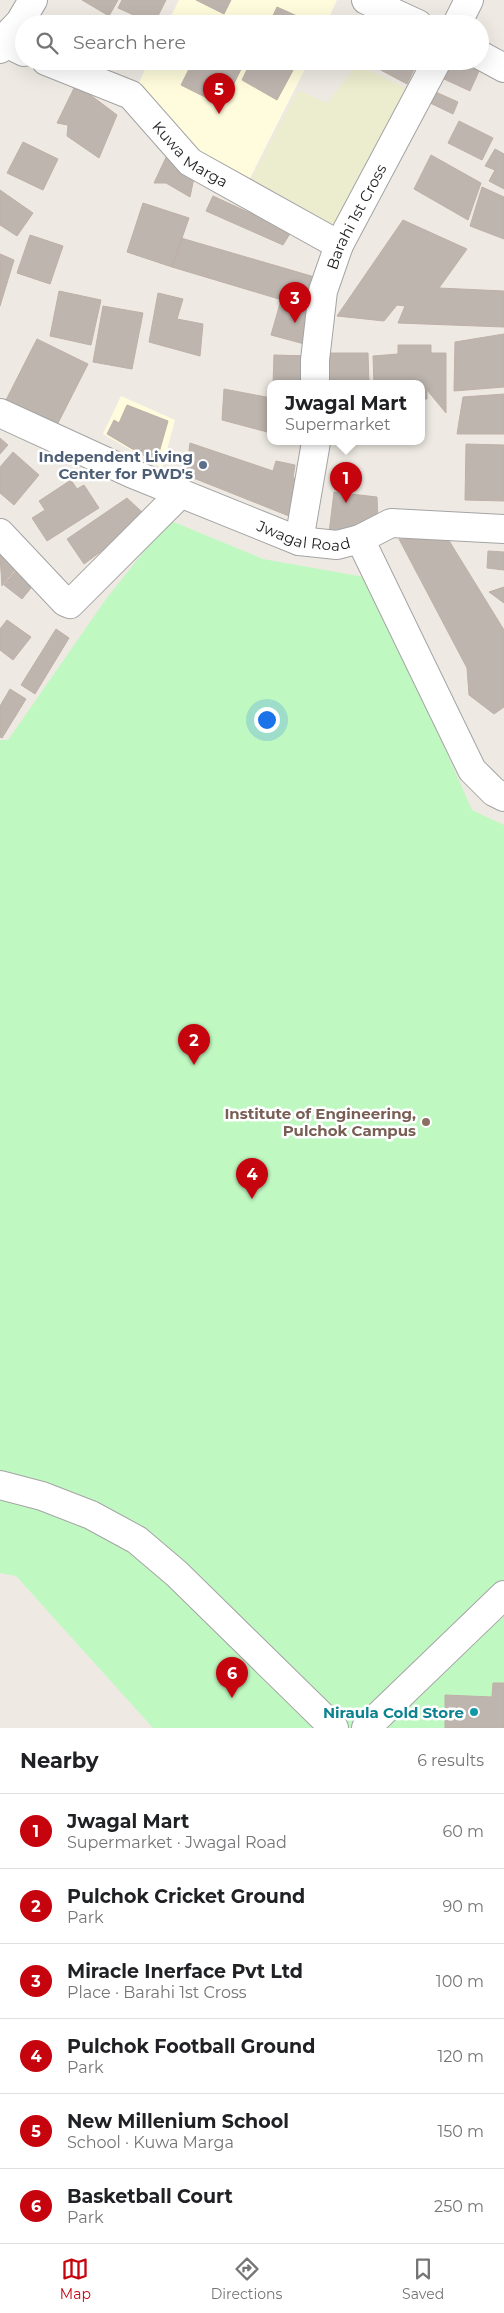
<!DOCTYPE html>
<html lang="en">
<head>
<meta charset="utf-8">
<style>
  body { margin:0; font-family:Montserrat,sans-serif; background:#f6f6f6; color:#202124 }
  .you { position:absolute; left:266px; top:719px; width:18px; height:18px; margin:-12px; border:4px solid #fff; border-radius:50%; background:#1a73e8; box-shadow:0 0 0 8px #1a73e833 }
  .badge { display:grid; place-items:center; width:32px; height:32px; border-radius:50%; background:#c6040e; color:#fff; font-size:16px; font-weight:700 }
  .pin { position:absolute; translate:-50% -41px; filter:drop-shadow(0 1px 2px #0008) }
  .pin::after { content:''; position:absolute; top:26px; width:18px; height:15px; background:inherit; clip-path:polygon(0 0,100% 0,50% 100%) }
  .popup { position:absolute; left:267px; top:380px; width:158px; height:65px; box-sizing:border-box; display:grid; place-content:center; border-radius:10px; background:#fff; filter:drop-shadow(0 1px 4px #0005); font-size:16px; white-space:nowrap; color:#757577 }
  .popup b { font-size:19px; color:#202124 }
  .popup::after { content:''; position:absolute; left:50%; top:100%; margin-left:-10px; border:10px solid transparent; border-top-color:#fff }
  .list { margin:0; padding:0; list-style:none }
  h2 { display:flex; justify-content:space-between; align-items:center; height:65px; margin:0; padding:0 20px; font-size:21px }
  h2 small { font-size:16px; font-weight:400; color:#757577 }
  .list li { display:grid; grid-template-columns:32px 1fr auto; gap:15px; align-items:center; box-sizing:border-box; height:75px; padding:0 20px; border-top:1px solid #e0e0e0 }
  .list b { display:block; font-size:19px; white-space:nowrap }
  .list p { margin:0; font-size:16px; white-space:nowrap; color:#757577 }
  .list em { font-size:16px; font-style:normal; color:#757577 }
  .icon { flex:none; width:28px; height:28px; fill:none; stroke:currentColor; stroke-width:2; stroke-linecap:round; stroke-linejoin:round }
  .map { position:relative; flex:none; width:504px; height:1728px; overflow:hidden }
  .search { position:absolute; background:#fff; box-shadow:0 5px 20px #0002; left:15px; right:15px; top:15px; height:55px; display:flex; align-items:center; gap:12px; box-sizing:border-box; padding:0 18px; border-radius:28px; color:#757577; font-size:19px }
  .sheet { height:515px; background:#fff }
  nav { display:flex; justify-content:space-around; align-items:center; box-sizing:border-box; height:70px; border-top:1px solid #e0e0e0; background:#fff; font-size:14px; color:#757577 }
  nav a { display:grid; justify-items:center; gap:2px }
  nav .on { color:#c6040e }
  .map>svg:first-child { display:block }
  .education { fill:#fefcdc }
  .farmland { fill:#ecedce }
  .park { fill:#c0f8c2 }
  .building { fill:#beb5af; stroke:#bfb0a6 }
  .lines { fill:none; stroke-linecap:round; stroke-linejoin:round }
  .minor-casing { stroke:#a4a4a4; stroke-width:30 }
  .minor { stroke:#fff; stroke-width:28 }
  .service-dot { fill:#5c6f8a; stroke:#fff; stroke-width:2 }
  .education-dot { fill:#8d6e63; stroke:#fff; stroke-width:2 }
  .culture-dot { fill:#0f9aa8; stroke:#fff; stroke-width:2 }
  .labels { text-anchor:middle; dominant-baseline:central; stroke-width:5; stroke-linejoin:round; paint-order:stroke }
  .street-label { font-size:15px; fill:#1d1d1d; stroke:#fff }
  .service-label { font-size:15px; font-weight:bold; fill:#4e5e75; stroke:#fff; text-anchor:end }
  .education-label { font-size:15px; font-weight:bold; fill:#785e54; stroke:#fff; text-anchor:end }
  .culture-label { font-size:15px; font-weight:bold; fill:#0d838f; stroke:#fff; text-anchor:end }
</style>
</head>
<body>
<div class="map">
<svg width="504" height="1728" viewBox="0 0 504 1728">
  <rect width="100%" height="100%" fill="#eeeae3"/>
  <path class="education" d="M179,0H337L326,24H167Z
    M149,61H309L248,182L172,141L138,85Z
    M121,396L175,420L162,468L103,434Z"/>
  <path class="farmland" d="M357,65L414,92L341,233L246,189L298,90L327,103Z"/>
  <path class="park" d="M169,520L263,559L370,578L472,810L504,825V1728H153L16,1576L0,1573V740H8L106,599Z"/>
  <path class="building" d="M82,0H118L109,16Z
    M122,0H166L154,24L118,8Z
    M196,0H231L224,14Z
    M277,7L315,24H269Z
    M193,61L244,63L223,106L181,85Z
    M251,61H298L277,100L242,80Z
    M364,61H418L407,84Z
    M452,62L479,71L470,91L444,79Z
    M76,84L117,115L99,158L67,136L68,125L57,123Z
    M429,89L458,102L453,114L424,100Z
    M459,121L493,138L482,160L448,143Z
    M23,142L58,159L43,190L7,173Z
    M495,149L504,154V189L489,181L495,170L485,166Z
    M169,151L194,178L190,197L166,183H154Z
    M431,155L481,183L468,220L414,189Z
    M482,187L504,197V239L470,226Z
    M0,190L33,213L17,236L0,225Z
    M213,196L291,232L283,245L206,211Z
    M143,203L189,218L172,267L127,252Z
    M403,220L467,249L439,288L504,291V327L398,323L405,306L397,305L384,321L337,316Z
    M30,235L63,246L50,284L17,273Z
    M181,238L318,278L309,308L172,267Z
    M0,254L14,260L0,306Z
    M59,291L101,300L91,345L50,336Z
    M158,293L183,299L177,319L203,324L200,356L149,342Z
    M281,300L318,310L308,345L271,335Z
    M103,306L143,313L132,369L93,362Z
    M504,334V387L454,391L455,342Z
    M37,339L88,364L54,431L3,406Z
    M398,345H431V353H446V413L427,390V399H421V384H374L373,356L398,354Z
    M328,353H368L369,384H328Z
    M274,355L310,356L309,384H273Z
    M224,389L271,398V433L222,420Z
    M504,394V434H457L463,397Z
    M127,405L168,421L156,463L107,434L114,420L119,423Z
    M0,438L8,445L0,454Z
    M190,443L273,471L276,461L295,465L293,478L305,479L294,518L186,475Z
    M466,444L504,445V501L465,500Z
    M13,452L39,475L14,505L0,493V467Z
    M71,480L77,489L84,485L99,508L47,541L32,518L45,510L39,501Z
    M334,492L377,497L378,520L329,533Z
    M127,498L142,512L115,541L84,564L67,539Z
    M399,539H448L504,630V707L494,714L469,695L467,668Z
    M5,549L21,562L2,586L0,556Z
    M488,551L504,552V570L487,568Z
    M22,563L40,577L22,599L4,585Z
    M504,587V603L489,592Z
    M7,620L31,637L13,660L0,650V629Z
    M56,629L69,638L35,694L21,685Z
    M10,689L26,699L2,738L0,737V706Z
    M493,1683H504V1728H445V1695L492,1697Z"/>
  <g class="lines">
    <defs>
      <g id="minor">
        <path d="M366,0L418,24"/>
        <path d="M457,24L469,0"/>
        <path d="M0,40L24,52"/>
        <path d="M0,49L2,41L20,22L33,0"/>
        <path d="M480,55L504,68"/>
        <path id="s1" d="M46,61L131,95L190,162L339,245"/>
        <path id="s2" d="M315,384V360L323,291L339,245L437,61"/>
        <path id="s3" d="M0,413L133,474L299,541L337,545L360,539L472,770L494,792L504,797"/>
        <path d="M0,533L65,602L70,604L181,493"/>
        <path d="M360,539L391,523L504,529"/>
        <path d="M299,541L316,442"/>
        <path d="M0,1485L42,1496L91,1515L137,1540L177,1574L334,1728"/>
        <path d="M366,1728L504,1595"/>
      </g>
    </defs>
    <use href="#minor" class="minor-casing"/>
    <use href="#minor" class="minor"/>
  </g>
  <circle class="service-dot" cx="203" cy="465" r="5"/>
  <circle class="education-dot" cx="426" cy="1122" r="5"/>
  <circle class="culture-dot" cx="474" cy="1712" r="5"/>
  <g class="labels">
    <g class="street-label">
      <text stroke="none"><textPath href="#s1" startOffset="176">Kuwa Marga</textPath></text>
      <text stroke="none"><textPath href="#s2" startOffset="175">Barahi 1st Cross</textPath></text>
      <text stroke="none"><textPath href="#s3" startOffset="329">Jwagal Road</textPath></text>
    </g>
    <g class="service-label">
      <text x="193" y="456">Independent Living<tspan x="193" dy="17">Center for PWD's</tspan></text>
    </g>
    <g class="education-label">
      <text x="416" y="1113">Institute of Engineering,<tspan x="416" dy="17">Pulchok Campus</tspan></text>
    </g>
    <g class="culture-label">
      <text x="464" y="1712">Niraula Cold Store</text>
    </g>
  </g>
</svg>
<div class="you"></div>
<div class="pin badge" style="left:346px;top:503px">1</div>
<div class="popup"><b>Jwagal Mart</b>Supermarket</div>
<div class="pin badge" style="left:194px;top:1065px">2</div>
<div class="pin badge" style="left:295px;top:323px">3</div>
<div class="pin badge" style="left:252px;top:1199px">4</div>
<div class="pin badge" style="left:219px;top:114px">5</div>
<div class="pin badge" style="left:232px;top:1698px">6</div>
<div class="search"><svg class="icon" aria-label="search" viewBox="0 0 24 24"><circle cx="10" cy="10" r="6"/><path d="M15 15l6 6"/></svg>Search here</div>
</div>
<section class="sheet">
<h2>Nearby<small>6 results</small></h2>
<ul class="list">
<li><span class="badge">1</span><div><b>Jwagal Mart</b><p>Supermarket · Jwagal Road</p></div><em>60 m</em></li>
<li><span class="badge">2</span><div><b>Pulchok Cricket Ground</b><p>Park</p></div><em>90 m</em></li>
<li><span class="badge">3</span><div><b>Miracle Inerface Pvt Ltd</b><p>Place · Barahi 1st Cross</p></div><em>100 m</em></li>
<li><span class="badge">4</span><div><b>Pulchok Football Ground</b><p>Park</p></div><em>120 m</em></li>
<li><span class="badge">5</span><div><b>New Millenium School</b><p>School · Kuwa Marga</p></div><em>150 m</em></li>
<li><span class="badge">6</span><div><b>Basketball Court</b><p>Park</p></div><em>250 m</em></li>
</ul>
</section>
<nav>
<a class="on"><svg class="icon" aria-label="map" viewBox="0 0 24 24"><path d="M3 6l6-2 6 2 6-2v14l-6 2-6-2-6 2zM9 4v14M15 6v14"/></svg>Map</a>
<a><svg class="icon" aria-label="directions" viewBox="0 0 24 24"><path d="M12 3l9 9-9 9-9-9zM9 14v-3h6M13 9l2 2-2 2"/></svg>Directions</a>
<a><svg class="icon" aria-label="saved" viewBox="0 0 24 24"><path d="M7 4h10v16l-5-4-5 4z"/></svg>Saved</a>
</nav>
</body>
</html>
